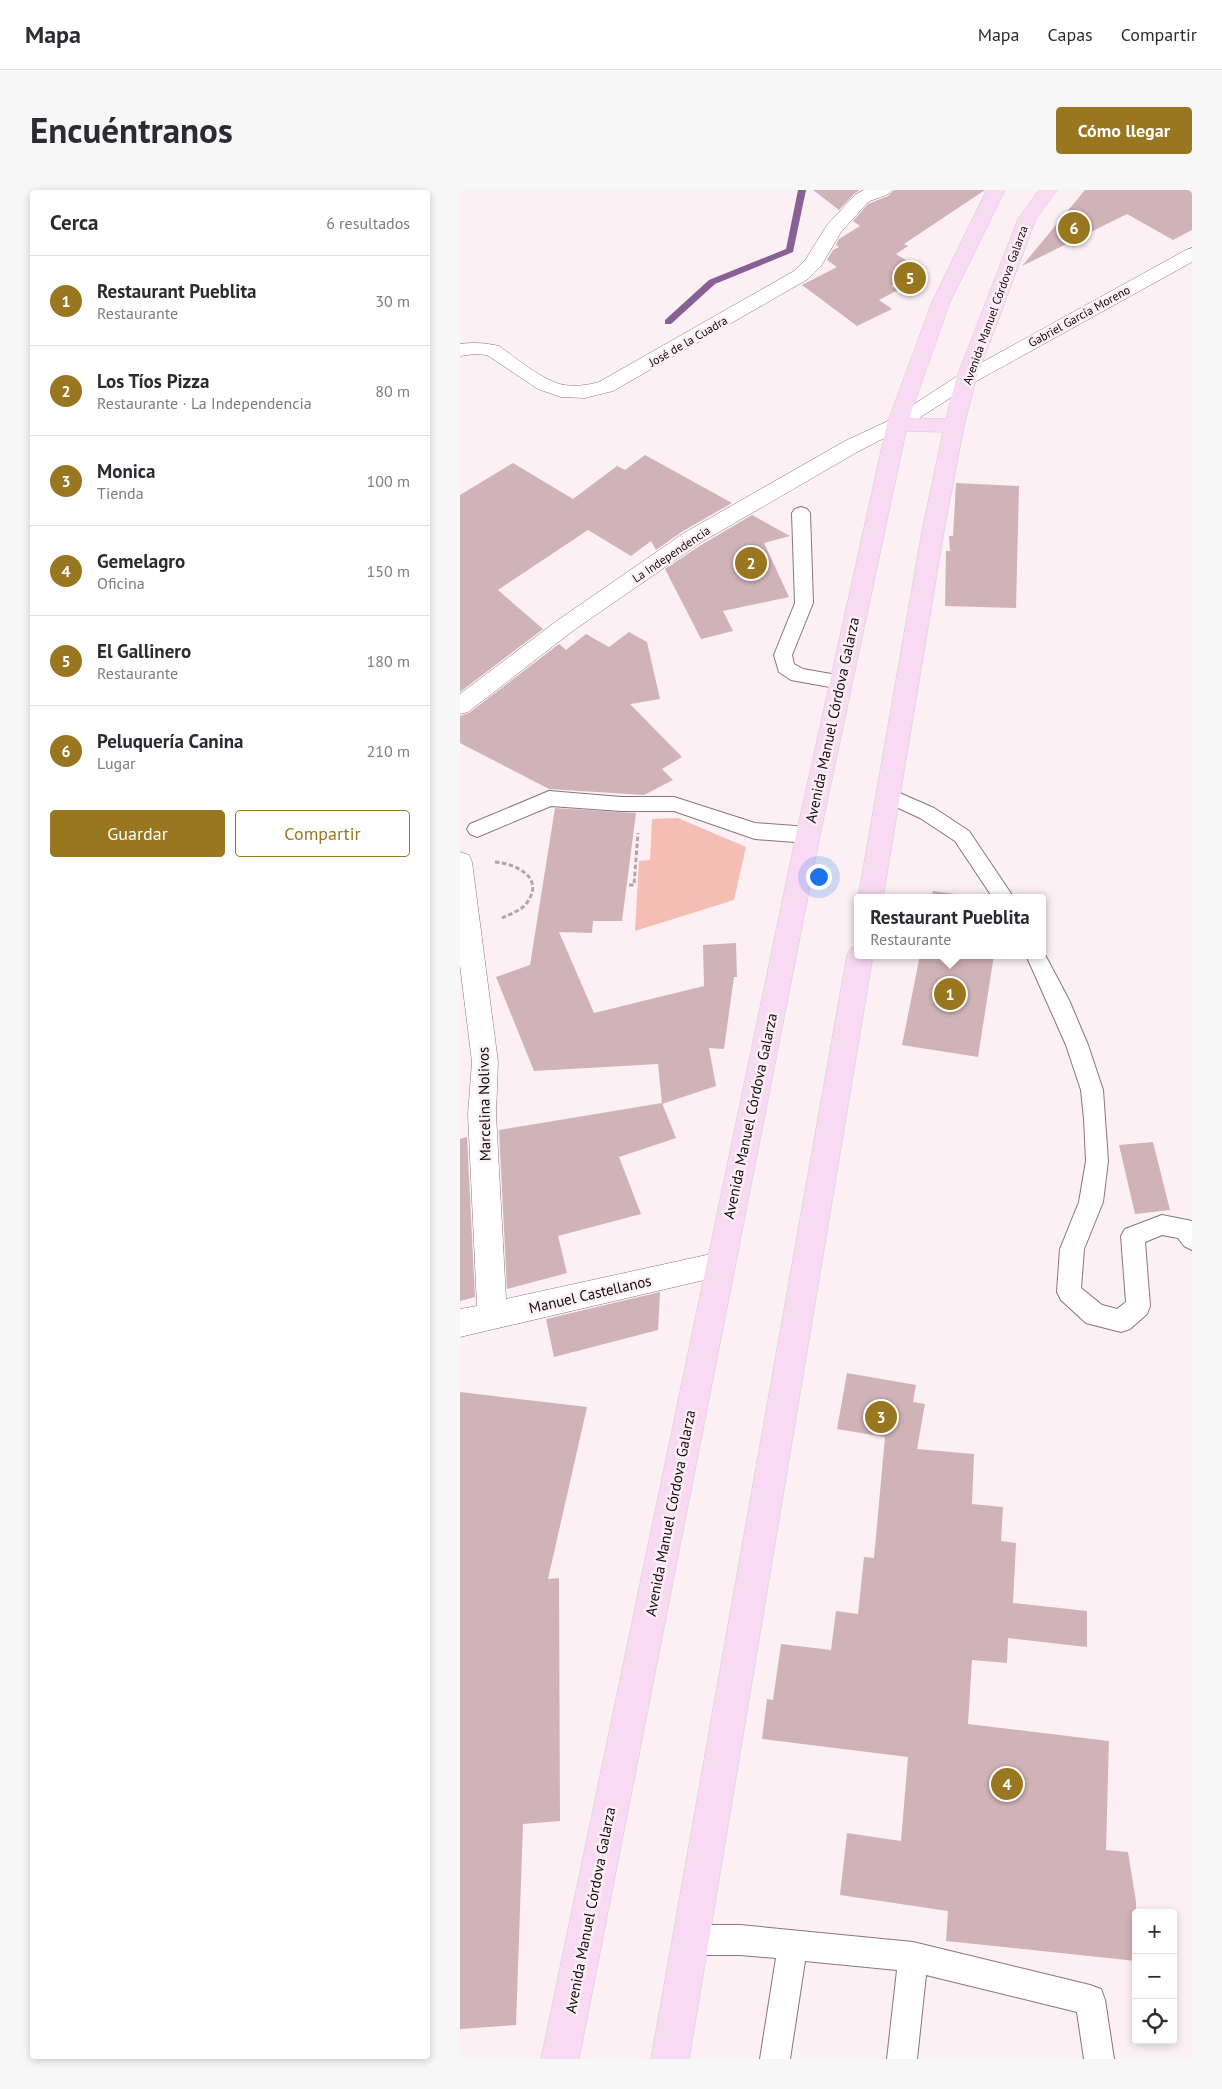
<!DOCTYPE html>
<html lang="es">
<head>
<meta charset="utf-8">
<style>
  body { margin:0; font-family:"PT Sans",sans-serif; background:#f7f7f7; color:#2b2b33 }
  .controls { position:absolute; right:15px; bottom:15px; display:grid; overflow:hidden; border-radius:5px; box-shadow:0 2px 8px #0003 }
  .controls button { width:45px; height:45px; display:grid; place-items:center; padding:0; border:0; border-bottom:1px solid #e1e1e2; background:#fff; color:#2b2b33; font:25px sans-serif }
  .you { position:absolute; left:358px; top:686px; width:18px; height:18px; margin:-12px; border:4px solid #fff; border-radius:50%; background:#1a73e8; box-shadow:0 0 0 8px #1a73e833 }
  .badge { display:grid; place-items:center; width:32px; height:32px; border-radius:50%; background:#997620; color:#fff; font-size:16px; font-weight:700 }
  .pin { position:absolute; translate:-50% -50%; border:2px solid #fff; box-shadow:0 1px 5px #0006 }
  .popup { position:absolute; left:394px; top:704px; width:192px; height:65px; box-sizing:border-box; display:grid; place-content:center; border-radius:5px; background:#fff; filter:drop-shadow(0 1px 4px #0005); font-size:16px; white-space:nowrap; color:#7c7c81 }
  .popup b { font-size:19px; color:#2b2b33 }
  .popup::after { content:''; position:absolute; left:50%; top:100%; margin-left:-10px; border:10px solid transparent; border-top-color:#fff }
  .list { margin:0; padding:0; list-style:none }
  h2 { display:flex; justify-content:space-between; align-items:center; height:65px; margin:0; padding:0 20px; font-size:21px }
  h2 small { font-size:16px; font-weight:400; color:#7c7c81 }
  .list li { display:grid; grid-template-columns:32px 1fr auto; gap:15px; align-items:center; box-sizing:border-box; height:90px; padding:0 20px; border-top:1px solid #e1e1e2 }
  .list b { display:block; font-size:19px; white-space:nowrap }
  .list p { margin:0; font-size:16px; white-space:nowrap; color:#7c7c81 }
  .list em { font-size:16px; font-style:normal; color:#7c7c81 }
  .actions { display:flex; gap:10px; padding:15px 20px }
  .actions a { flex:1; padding:11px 0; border:1px solid #997620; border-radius:5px; text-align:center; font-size:18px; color:#997620 }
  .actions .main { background:#997620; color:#fff }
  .icon { flex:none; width:28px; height:28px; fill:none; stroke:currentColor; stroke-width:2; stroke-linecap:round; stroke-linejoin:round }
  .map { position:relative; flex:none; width:732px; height:1869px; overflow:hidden; border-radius:5px }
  header { display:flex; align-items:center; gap:30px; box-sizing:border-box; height:70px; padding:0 25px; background:#fff; border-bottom:1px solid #e1e1e2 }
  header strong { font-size:24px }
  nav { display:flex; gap:28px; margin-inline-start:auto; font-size:18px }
  .intro { display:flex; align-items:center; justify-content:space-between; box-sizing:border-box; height:120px; padding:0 30px }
  h1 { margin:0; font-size:35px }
  .button { padding:12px 22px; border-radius:5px; background:#997620; color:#fff; font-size:18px; font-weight:700 }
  main { display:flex; gap:30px; padding:0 30px }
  aside { flex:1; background:#fff; border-radius:5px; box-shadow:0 2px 8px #0003 }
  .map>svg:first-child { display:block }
  .green { fill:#f5beb5 }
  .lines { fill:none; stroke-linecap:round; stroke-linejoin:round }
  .stream { fill:#876096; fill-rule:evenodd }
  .building { fill:#d0b3b6 }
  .lane-casing { stroke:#8c737d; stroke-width:2 }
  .street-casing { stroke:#8c737d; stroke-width:1 }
  .primary-casing { stroke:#d0cecf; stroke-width:1 }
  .path { stroke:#b0a5a9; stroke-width:3; stroke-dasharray:4.5 2.5; stroke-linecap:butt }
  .lane { fill:#fff; fill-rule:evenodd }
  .street { fill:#fff; fill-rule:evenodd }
  .primary { fill:#f9daf3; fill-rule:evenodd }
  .labels { text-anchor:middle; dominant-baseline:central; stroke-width:5; stroke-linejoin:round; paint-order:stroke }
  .far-street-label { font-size:12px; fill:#130a0e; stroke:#fcf0f5 }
  .street-label { font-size:15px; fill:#130a0e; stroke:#fcf0f5 }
</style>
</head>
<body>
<header>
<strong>Mapa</strong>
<nav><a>Mapa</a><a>Capas</a><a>Compartir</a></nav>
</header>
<div class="intro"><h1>Encuéntranos</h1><a class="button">Cómo llegar</a></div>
<main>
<aside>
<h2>Cerca<small>6 resultados</small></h2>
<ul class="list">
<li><span class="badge">1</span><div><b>Restaurant Pueblita</b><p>Restaurante</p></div><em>30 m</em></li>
<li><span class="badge">2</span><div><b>Los Tíos Pizza</b><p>Restaurante · La Independencia</p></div><em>80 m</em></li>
<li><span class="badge">3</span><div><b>Monica</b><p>Tienda</p></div><em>100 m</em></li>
<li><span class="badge">4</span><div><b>Gemelagro</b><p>Oficina</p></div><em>150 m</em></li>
<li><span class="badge">5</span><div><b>El Gallinero</b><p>Restaurante</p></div><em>180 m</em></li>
<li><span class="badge">6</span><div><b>Peluquería Canina</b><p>Lugar</p></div><em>210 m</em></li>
</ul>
<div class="actions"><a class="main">Guardar</a><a>Compartir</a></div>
</aside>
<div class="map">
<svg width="732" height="1869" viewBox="0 0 732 1869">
  <rect width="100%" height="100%" fill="#fcf0f5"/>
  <path class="green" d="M218,628L286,657L274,710L175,741L179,671L190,670L192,629Z"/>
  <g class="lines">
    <path class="stream" d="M338,0H346L333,62L255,94L211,134H205V130L249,90L326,59Z"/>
  </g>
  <path class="building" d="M353,0H400L394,4L379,20Z
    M434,0H525L444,54L448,56L436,64L455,76L442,83L448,86L431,96L438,100L419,110L432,119L397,136L342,95L377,77L367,70L373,60L379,57L376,55L379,49L400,36L393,31L408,14L428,6Z
    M625,0H732V40L713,50L667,24L562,76Z
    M185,265L272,313L223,341L196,360L191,351L171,366L128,340L38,400L83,439L0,502V305L53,273L113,309L157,276L165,280Z
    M496,293L559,296L556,418L485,416L486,361H490L489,346H493Z
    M292,325L330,346L304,353L329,407L263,421L273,441L241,449L205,379L241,355Z
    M169,442L187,452L200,509L170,514L222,567L202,579L213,590L184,605L89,599L0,553V526L9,523L99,454L106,460L126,444L149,457Z
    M95,618L176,623L162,731H133L132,743L99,742L134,823L244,796L243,755L276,753L277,787H274L264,859L249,858L256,896L202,914L198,874L74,881L36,787L70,775Z
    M473,701L495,704L498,708H471Z
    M460,765H534L518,867L442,855Z
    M202,913L216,948L159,967L181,1024L98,1046L107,1083L47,1099L39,940Z
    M7,947L15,1107L0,1111V949Z
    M693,952L710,1020L675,1024L659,955Z
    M200,1102L198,1140L94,1167L86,1129Z
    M387,1183L456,1195L453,1212L465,1214L457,1259L514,1264L512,1314L543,1317L541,1351L556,1353L553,1413L627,1421V1457L548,1448L547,1473L512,1470L508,1534L649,1551L646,1660L668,1662L676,1712V1771L486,1751L488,1721L380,1705L387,1643L441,1651L448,1567L302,1549L307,1509L313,1510L321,1454L371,1460L376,1421L398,1424L404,1367L414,1368L425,1247L377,1239Z
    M0,1202L127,1217L88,1389L99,1388L100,1631L63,1634L56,1835L0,1839Z"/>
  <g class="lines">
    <defs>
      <path id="lane" d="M341,317L347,319L350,323L353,413L332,465L334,474L343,479L388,487L390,492L388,497L381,499L331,490L319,482L314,465L335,413L332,323L335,319Z
        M428,598L474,618L509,641L554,708H533L495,651L460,628L421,610L418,605L421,600Z
        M89,601L161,607H214L295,633L348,637L355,640L358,645L355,650L348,653L295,649L214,621H161L91,616L17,647L10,644L7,639L10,634Z
        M582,759L609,810L628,855L643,900L648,971L643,1012L624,1059L621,1098L642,1115L657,1119L666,1112L661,1046L665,1039L702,1025L732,1031V1060L724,1056L718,1048L702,1045L685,1052L690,1116L687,1124L670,1139L661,1142L626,1133L601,1110L597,1102L600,1059L619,1012L626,971L624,929L621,900L606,855L566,765H582Z
        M231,1735H280L453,1752L630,1795L641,1799L645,1810L654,1869H624L617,1822L466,1785L457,1869H427L437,1780L345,1771L330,1869H300L316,1768L280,1765H231L221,1760L216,1750L221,1740Z"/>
      <path id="street" d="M404,0H432C427,8 415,7 407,13L381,42L361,76L348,89L153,201L125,208L101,207L78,199L27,165L15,164L0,166V154C14,152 26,153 39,156C56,168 83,191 104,195C116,197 128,195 139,192L334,81L346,69L367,35L395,5Z
        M732,58V72L513,193L444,238L399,261L240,353L114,440L8,522L0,524V504L98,430L224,343L385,251L430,230L499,185L726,60Z
        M0,662L9,665L12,672L38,872L36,924L46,1109L260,1062L270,1066L274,1075L270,1084L0,1147V1119L17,1116L8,924L12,872L0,775Z"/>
      <path id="primary" d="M527,0H545L490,112L449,228L486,229L496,189L558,29L579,0H597L576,29L516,189L504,236L484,341L423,708H398L462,341L483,242L446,241L360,645L119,1869H81L336,645L427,234L472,112Z
        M398,756V765H413L229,1869H191L387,765L391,758Z"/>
    </defs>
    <use href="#lane" class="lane-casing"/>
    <use href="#street" class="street-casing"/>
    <use href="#primary" class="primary-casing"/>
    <path class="path" d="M35,672C57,674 86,688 66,714C60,721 50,724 42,728
      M169,695H174L178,643"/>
    <use href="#lane" class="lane"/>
    <use href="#street" class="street"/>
    <use href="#primary" class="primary"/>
  </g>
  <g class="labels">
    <g class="far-street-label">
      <text transform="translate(535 115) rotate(-70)">Avenida Manuel Córdova Galarza</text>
      <text transform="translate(619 126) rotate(-29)">Gabriel García Moreno</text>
      <text transform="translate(228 151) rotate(-30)">José de la Cuadra</text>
      <text transform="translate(211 364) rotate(-34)">La Independencia</text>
    </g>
    <g class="street-label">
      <text transform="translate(372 530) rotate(-78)">Avenida Manuel Córdova Galarza</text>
      <text transform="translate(24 914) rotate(-91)">Marcelina Nolivos</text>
      <text transform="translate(290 926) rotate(-78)">Avenida Manuel Córdova Galarza</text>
      <text transform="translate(130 1104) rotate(-13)">Manuel Castellanos</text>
      <text transform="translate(210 1323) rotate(-79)">Avenida Manuel Córdova Galarza</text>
      <text transform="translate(130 1720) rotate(-79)">Avenida Manuel Córdova Galarza</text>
    </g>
  </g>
</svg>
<div class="controls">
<button>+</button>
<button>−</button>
<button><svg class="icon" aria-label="locate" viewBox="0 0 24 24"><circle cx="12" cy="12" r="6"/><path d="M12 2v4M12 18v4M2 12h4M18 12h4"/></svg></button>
</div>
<div class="you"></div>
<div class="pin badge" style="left:490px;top:804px">1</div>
<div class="popup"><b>Restaurant Pueblita</b>Restaurante</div>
<div class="pin badge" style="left:291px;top:373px">2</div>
<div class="pin badge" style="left:421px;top:1227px">3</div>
<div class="pin badge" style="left:547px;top:1594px">4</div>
<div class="pin badge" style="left:450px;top:88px">5</div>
<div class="pin badge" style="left:614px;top:38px">6</div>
</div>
</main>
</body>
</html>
